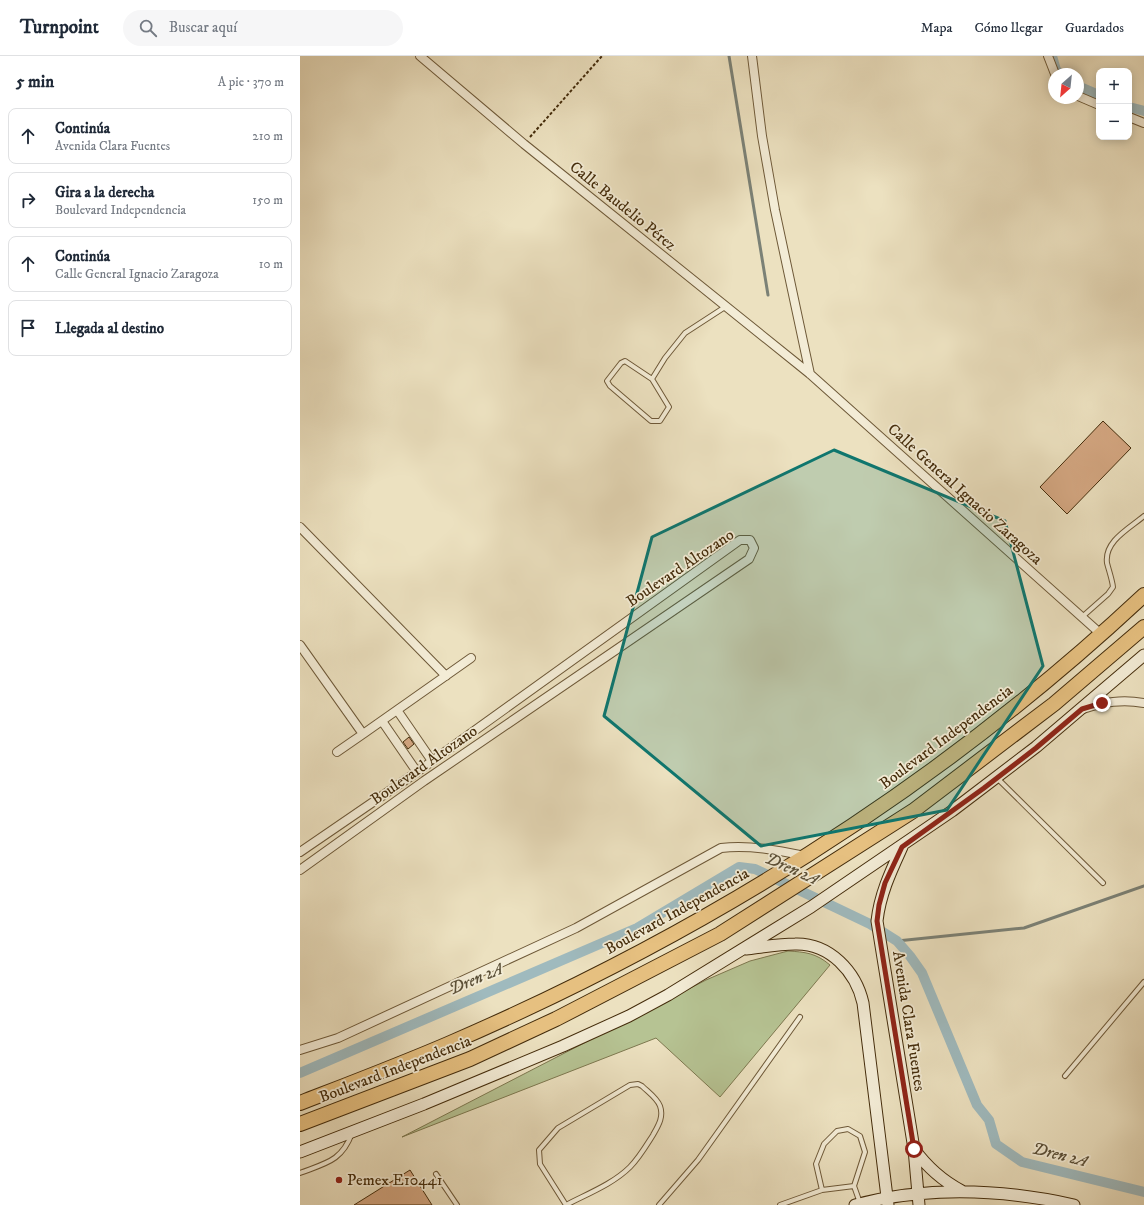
<!DOCTYPE html>
<html lang="es">
<head>
<meta charset="utf-8">
<style>
  body { margin:0; font-family:"IM FELL DW Pica",serif; background:#f6f6f7; color:#1f2937 }
  .controls { position:absolute; right:12px; top:12px; display:grid; overflow:hidden; border-radius:8px; box-shadow:0 2px 10px #0003 }
  .controls button { width:36px; height:36px; display:grid; place-items:center; padding:0; border:0; border-bottom:1px solid #e0e1e3; background:#fff; color:#1f2937; font:20px sans-serif }
  .compass { position:absolute; left:748px; top:12px; width:36px; height:36px; border-radius:50%; background:#fff; box-shadow:0 2px 10px #0003; rotate:207deg }
  .stop { position:absolute; width:12px; height:12px; margin:-9px; border:3px solid #8f2418; border-radius:50%; background:#fff }
  .stop.end { background:#8f2418; border-color:#fff; box-shadow:0 1px 4px #0008 }
  .list { margin:0; padding:0; list-style:none }
  h2 { display:flex; justify-content:space-between; align-items:center; height:52px; margin:0; padding:0 16px; font-size:17px }
  h2 small { font-size:13px; font-weight:400; color:#747a83 }
  .list li { display:grid; grid-template-columns:26px 1fr auto; gap:12px; align-items:center; box-sizing:border-box; height:56px; margin:0 8px 8px; padding:0 8px; border:1px solid #e0e1e3; border-radius:8px }
  .list b { display:block; font-size:15px; white-space:nowrap }
  .list p { margin:0; font-size:13px; white-space:nowrap; color:#747a83 }
  .list em { font-size:13px; font-style:normal; color:#747a83 }
  .icon { flex:none; width:22px; height:22px; fill:none; stroke:currentColor; stroke-width:2; stroke-linecap:round; stroke-linejoin:round }
  .map { position:relative; flex:none; width:844px; height:1149px; overflow:hidden }
  header { display:flex; align-items:center; gap:24px; box-sizing:border-box; height:56px; padding:0 20px; background:#fff; border-bottom:1px solid #e0e1e3 }
  header strong { font-size:19px }
  nav { display:flex; gap:22px; margin-inline-start:auto; font-size:14px }
  .search { width:280px; height:36px; background:#f6f6f7; display:flex; align-items:center; gap:10px; box-sizing:border-box; padding:0 14px; border-radius:22px; color:#747a83; font-size:15px }
  main { display:flex }
  aside { flex:1; background:#fff }
  .map>svg:first-child { display:block }
  .green { fill:#b6c393; stroke:#7d784f }
  .lines { fill:none; stroke-linecap:round; stroke-linejoin:round }
  .stream { stroke:#7b8176; stroke-width:3 }
  .canal { stroke:#9fbabe; stroke-width:10 }
  .building { fill:#d4a782; stroke:#442c0b }
  .lane-casing { stroke:#6e5938; stroke-width:6 }
  .street-casing { stroke:#6e5938; stroke-width:10 }
  .secondary-casing { stroke:#442c0b; stroke-width:13 }
  .highway-casing { stroke:#442c0b; stroke-width:16 }
  .path { stroke:#442c0b; stroke-width:2; stroke-dasharray:3 2; stroke-linecap:butt }
  .lane { stroke:#f3ecd6; stroke-width:4 }
  .street { stroke:#f3ecd6; stroke-width:8 }
  .secondary { stroke:#f3ecd6; stroke-width:11 }
  .highway { stroke:#e6c080; stroke-width:14 }
  .route { stroke:#8f2418; stroke-width:5 }
  .marked { fill:#0f766e; fill-opacity:0.2; stroke:#0f766e; stroke-width:3; stroke-linejoin:round }
  .poi-dot { fill:#8f2418; stroke:#f3ecd6; stroke-width:1.5 }
  .labels { text-anchor:middle; dominant-baseline:central; stroke-width:3.5; stroke-linejoin:round; paint-order:stroke }
  .street-label { font-size:16px; fill:#442c0b; stroke:#f3ecd6 }
  .poi-label { font-size:16px; fill:#442c0b; stroke:#f3ecd6; text-anchor:start }
  .water-label { font-size:17px; font-style:italic; fill:#5b5038; stroke:#f3ecd6 }
</style>
</head>
<body>
<header>
<strong>Turnpoint</strong>
<div class="search"><svg class="icon" aria-label="search" viewBox="0 0 24 24"><circle cx="10" cy="10" r="6"/><path d="M15 15l6 6"/></svg>Buscar aquí</div>
<nav><a>Mapa</a><a>Cómo llegar</a><a>Guardados</a></nav>
</header>
<main>
<aside>
<h2>5 min<small>A pie · 370 m</small></h2>
<ul class="list">
<li><svg class="icon" aria-label="ahead" viewBox="0 0 24 24"><path d="M12 20V5M6 11l6-6 6 6"/></svg><div><b>Continúa</b><p>Avenida Clara Fuentes</p></div><em>210 m</em></li>
<li><svg class="icon" aria-label="right" viewBox="0 0 24 24"><path d="M7 20v-9h11M14 6l5 5-5 5"/></svg><div><b>Gira a la derecha</b><p>Boulevard Independencia</p></div><em>150 m</em></li>
<li><svg class="icon" aria-label="ahead" viewBox="0 0 24 24"><path d="M12 20V5M6 11l6-6 6 6"/></svg><div><b>Continúa</b><p>Calle General Ignacio Zaragoza</p></div><em>10 m</em></li>
<li><svg class="icon" aria-label="arrive" viewBox="0 0 24 24"><path d="M6 21V4h12l-3 4 3 4H6"/></svg><div><b>Llegada al destino</b></div></li>
</ul>
</aside>
<div class="map">
<svg width="844" height="1149" viewBox="0 0 844 1149">
  <rect width="100%" height="100%" fill="#ece1c0"/>
  <filter id="stains"><feTurbulence type="fractalNoise" baseFrequency=".005" numOctaves="4"/><feColorMatrix values="0 0 0 0 .2 0 0 0 0 .09 0 0 0 0 .02 0 0 0 .5 -.17"/></filter>
  <radialGradient id="worn" r=".72"><stop offset=".6" stop-color="#630" stop-opacity="0"/><stop offset="1" stop-color="#630" stop-opacity=".3"/></radialGradient>
  <path class="green" d="M488,895C505,896 516,897 530,909L420,1041L356,982L102,1081L406,924L450,905Z"/>
  <g class="lines">
    <path class="stream" d="M429,0L468,239
      M597,885L724,872L844,830"/>
    <path class="canal" d="M752,0L756,14L760,18
      M778,30L799,39
      M829,51L844,55
      M0,1017L337,872L439,811L455,813L570,868L597,885L610,900L622,917L677,1049L689,1064L696,1088L722,1106L844,1136"/>
  </g>
  <path class="building" d="M803,365L831,392L767,458L740,431Z
    M109,681L114,688L108,693L103,686Z
    M110,1114L132,1149H54Z"/>
  <g class="lines">
    <defs>
      <path id="lane" d="M352,323L369,351L360,365H351L310,330L307,325L321,307L325,305L352,323L365,302L385,277L425,251
        M782,561L808,538L813,531C812,523 809,515 807,507C804,485 830,472 844,460
        M697,722L803,827
        M765,1020L844,926
        M338,1028L342,1030C348,1036 357,1042 360,1050C364,1061 358,1070 353,1079C346,1090 339,1102 330,1111C313,1128 287,1138 266,1149L240,1108L239,1094L258,1072L330,1029Z
        M0,1117C26,1107 42,1105 52,1077
        M136,1118L157,1149
        M522,1134L516,1108L524,1088L537,1075L548,1073L560,1080L565,1096L554,1130
        M359,1149L398,1104L500,961
        M480,1149L522,1134L554,1130L560,1147"/>
      <path id="street" d="M120,0L224,88L510,318L802,579
        M452,0L462,80L475,154L510,318
        M748,0L755,18
        M778,40L799,49
        M829,61L844,67
        M0,471L146,620
        M0,589L63,678L171,602
        M783,653C804,646 822,643 844,647
        M97,654L132,705
        M82,665L117,716
        M37,696L63,678
        M0,796L117,716L440,484H450L454,492L449,503L124,725L0,814
        M0,994L38,982L276,872L421,792C450,789 477,794 505,800"/>
      <path id="secondary" d="M602,791C591,815 580,838 577,865L614,1093L619,1149
        M446,893C462,891 479,888 495,888C530,887 556,916 563,947L588,1149
        M614,1093C627,1111 641,1124 662,1135
        M0,1096L124,1048L263,990L329,960L368,939L511,851L652,755L736,691L844,599
        M555,1149C627,1130 702,1133 774,1149"/>
      <path id="highway" d="M0,1047C49,1028 99,1009 148,988C403,878 641,729 844,539
        M0,1068L170,1003L256,963L420,878L613,755L754,648L844,571"/>
    </defs>
    <use href="#lane" class="lane-casing"/>
    <use href="#street" class="street-casing"/>
    <use href="#secondary" class="secondary-casing"/>
    <use href="#highway" class="highway-casing"/>
    <path class="path" d="M230,81L302,0"/>
    <use href="#lane" class="lane"/>
    <use href="#street" class="street"/>
    <use href="#secondary" class="secondary"/>
    <use href="#highway" class="highway"/>
  </g>
  <g class="lines">
    <path class="route" d="M614,1093L577,865L579,849L585,827L602,791L684,732L736,692L782,653L802,647"/>
  </g>
  <path class="marked" d="M534,394L705,465L743,610L647,754L461,790L304,660L352,481Z"/>
  <circle class="poi-dot" cx="39" cy="1124" r="4"/>
  <g class="labels">
    <g class="street-label">
      <text transform="translate(323 150) rotate(39)">Calle Baudelio Pérez</text>
      <text transform="translate(665 438) rotate(42)">Calle General Ignacio Zaragoza</text>
      <text transform="translate(380 512) rotate(-34)">Boulevard Altozano</text>
      <text transform="translate(646 681) rotate(-37)">Boulevard Independencia</text>
      <text transform="translate(124 709) rotate(-35)">Boulevard Altozano</text>
      <text transform="translate(377 855) rotate(-29)">Boulevard Independencia</text>
      <text transform="translate(609 965) rotate(81)">Avenida Clara Fuentes</text>
      <text transform="translate(95 1013) rotate(-21)">Boulevard Independencia</text>
    </g>
    <g class="poi-label">
      <text x="47" y="1124">Pemex E10441</text>
    </g>
    <g class="water-label">
      <text transform="translate(492 813) rotate(24)">Dren 2A</text>
      <text transform="translate(176 923) rotate(-23)">Dren 2A</text>
      <text transform="translate(760 1099) rotate(14)">Dren 2A</text>
    </g>
  </g>
  <rect width="100%" height="100%" filter="url(#stains)"/>
  <rect width="100%" height="100%" fill="url(#worn)"/>
</svg>
<div class="controls">
<button>+</button>
<button>−</button>
</div>
<svg class="compass" viewBox="-18 -18 36 36"><path d="M0-13l5 13h-10z" fill="#e53935"/><path d="M0 13l5-13h-10z" fill="#747a83"/></svg>
<div class="stop" style="left:614px;top:1093px"></div>
<div class="stop end" style="left:802px;top:647px"></div>
</div>
</main>
</body>
</html>
